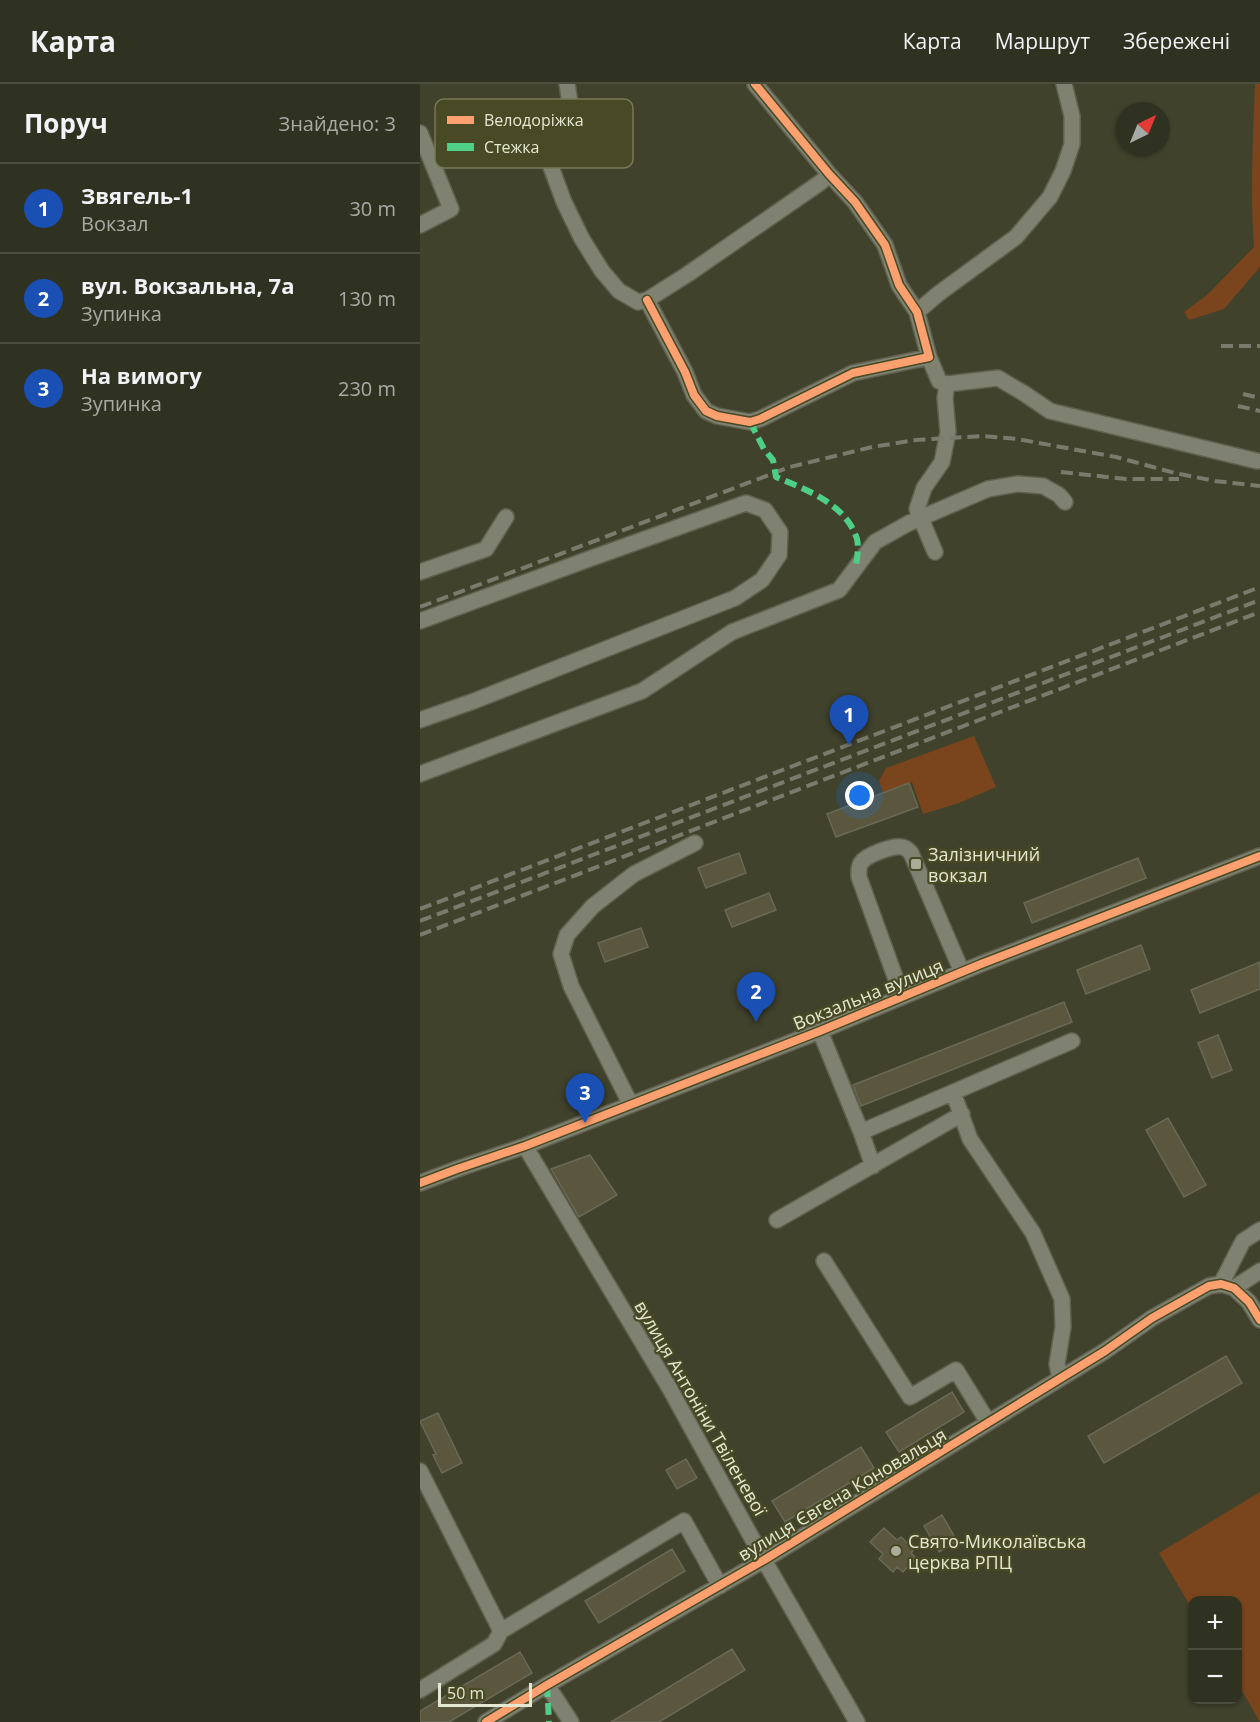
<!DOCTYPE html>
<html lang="uk">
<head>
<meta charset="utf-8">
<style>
  body { margin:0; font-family:"Open Sans",sans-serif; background:#3c3e2e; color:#f1f3f6 }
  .controls { position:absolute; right:18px; bottom:18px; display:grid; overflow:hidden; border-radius:12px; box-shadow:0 2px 4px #0004 }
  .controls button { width:54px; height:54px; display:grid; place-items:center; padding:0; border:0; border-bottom:2px solid #4b4d3f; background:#303221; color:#f1f3f6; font:30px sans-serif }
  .compass { position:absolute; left:696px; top:18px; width:54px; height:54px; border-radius:50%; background:#303221; box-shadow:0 2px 4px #0004; rotate:43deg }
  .scale { position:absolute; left:18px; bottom:15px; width:94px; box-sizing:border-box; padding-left:6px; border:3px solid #e4e7d2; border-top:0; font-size:16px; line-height:21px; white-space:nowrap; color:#e4e7d2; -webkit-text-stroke:4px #474a24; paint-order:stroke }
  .you { position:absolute; left:440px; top:712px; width:21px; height:21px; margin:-15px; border:4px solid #fff; border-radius:50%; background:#1a73e8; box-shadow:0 0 0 9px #1a73e833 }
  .badge { display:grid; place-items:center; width:39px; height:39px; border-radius:50%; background:#abad98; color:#fff; font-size:20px; font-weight:700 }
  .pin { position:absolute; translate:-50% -50px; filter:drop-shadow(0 2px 3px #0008) }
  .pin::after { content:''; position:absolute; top:32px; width:21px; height:18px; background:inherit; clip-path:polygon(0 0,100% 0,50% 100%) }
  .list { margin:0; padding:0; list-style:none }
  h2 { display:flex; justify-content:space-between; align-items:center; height:78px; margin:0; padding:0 24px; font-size:26px }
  h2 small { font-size:20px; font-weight:400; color:#a8aaa5 }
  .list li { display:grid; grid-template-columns:39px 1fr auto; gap:18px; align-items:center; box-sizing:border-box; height:90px; padding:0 24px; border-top:2px solid #4b4d3f }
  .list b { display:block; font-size:22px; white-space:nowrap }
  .list p { margin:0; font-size:20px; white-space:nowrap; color:#a8aaa5 }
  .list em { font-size:20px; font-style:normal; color:#a8aaa5 }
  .map { position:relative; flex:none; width:840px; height:1638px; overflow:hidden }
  header { display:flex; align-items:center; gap:36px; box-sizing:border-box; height:84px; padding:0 30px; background:#303221; border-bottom:2px solid #4b4d3f }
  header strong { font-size:28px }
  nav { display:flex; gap:33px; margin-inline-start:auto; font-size:21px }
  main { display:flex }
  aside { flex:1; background:#303221 }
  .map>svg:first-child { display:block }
  .green { fill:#7a451c }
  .building { fill:#5a573e; stroke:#696956; stroke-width:1.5 }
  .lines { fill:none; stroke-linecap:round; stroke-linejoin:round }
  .minor-casing { stroke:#5f604e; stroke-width:18 }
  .minor { stroke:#7f8171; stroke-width:15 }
  .rail { stroke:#7a7b6c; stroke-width:4; stroke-dasharray:12 6; stroke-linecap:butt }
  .quiet { stroke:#4dcf88; stroke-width:6; stroke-dasharray:12 6; stroke-linecap:butt }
  .cycleway-casing { stroke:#474a24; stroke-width:11 }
  .cycleway { stroke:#fca06f; stroke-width:8 }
  .poi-dot { fill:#abad98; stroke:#474a24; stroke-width:2 }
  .labels { text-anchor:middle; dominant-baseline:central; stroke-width:4.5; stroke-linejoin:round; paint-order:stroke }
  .poi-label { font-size:18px; fill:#e4e7d2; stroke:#474a24; text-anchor:start }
  .street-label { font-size:18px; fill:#e4e7d2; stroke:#474a24 }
  .key { fill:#474a24; stroke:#767958; stroke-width:1.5 }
  .key-label { font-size:16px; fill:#e4e7d2 }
</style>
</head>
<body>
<header>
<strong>Карта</strong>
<nav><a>Карта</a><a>Маршрут</a><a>Збережені</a></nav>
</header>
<main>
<aside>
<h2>Поруч<small>Знайдено: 3</small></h2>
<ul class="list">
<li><span class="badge" style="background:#1a4fb4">1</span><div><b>Звягель-1</b><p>Вокзал</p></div><em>30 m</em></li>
<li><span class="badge" style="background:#1a4fb4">2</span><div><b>вул. Вокзальна, 7а</b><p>Зупинка</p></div><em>130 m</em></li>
<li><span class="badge" style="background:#1a4fb4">3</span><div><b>На вимогу</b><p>Зупинка</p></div><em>230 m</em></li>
</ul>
</aside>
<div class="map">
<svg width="840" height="1638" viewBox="0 0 840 1638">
  <rect width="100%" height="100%" fill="#40422c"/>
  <path class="green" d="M835,0H840V183L804,225L769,236L764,228L787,211L834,163C830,109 833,54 835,0Z
    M554,652L576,703L539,719L503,730L492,698L463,709L459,697L466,684Z
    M840,1408V1638L818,1600V1516H772V1525L739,1469Z"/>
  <path class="building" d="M489,699L498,723L416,753L407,730Z
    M319,769L326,789L286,804L278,784Z
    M718,774L726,794L612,839L604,819Z
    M349,809L356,826L312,843L305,826Z
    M221,844L228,863L185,878L178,859Z
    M721,861L730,885L666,910L657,886Z
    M840,878V905L780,929L771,906Z
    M644,918L652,938L441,1022L433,1001Z
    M798,951L812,986L792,994L778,959Z
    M748,1034L786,1101L764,1113L726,1046Z
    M170,1071L197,1111L159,1133L131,1085Z
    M806,1272L822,1299L684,1379L668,1352Z
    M532,1308L544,1328L479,1368L466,1348Z
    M18,1329L42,1379L22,1389L13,1371L16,1370L0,1337Z
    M441,1363L454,1384L365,1438L352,1417Z
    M266,1375L277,1394L257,1405L246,1386Z
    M522,1431L537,1457L519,1468L504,1442Z
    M464,1444L477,1456L481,1453L494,1465L491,1469L496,1474L483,1488L477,1483L473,1488L459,1475L463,1470L450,1458Z
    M252,1465L265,1487L179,1539L165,1517Z
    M312,1565L325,1586L239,1638H191Z
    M100,1568L112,1589L29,1638H0V1627Z"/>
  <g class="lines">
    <defs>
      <path id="minor" d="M147,0L152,31L148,43L133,63L131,83L144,118L162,155L182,187L199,207L218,218L227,216L268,190L401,98L409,90
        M335,0L409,90L435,118L465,161L479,201L497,228L509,273L519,297L527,300L578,294L605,310L630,327L837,377
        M0,49L31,125L0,141
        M227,216L265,288L274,311L286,327L297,332L330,338L340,335L433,289L509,273
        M497,228L518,210L596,153L630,113L643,87L652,60V32L644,0
        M515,468L497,425L504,404L522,378L528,348L525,314L527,300
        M0,488L66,465L86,433
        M0,537L169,475L326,419L345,426L360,448L359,471L342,496L315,514L54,617L0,636
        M0,690L222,607L312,548L419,506L455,458L489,439L568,405L598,400L623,402L639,411L645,418
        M482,912L439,793C439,789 438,783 441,779C446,771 473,761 482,763C487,764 487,765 491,769L542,888
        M400,947L441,1048L652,957
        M533,1008L550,1055L613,1149L642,1215L643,1243L637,1280L640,1294
        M211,1021L151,902L141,870L147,851L173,822L214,790L275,759
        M441,1048L453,1082
        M105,1062L250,1305L344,1476L437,1638
        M0,1099L37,1085L105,1062L400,947L561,880L840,772
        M357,1136L542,1030
        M404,1177L490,1313L536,1286L568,1338
        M801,1200L823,1157L840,1146
        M814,1204L840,1187
        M0,1387L81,1547
        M127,1601L151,1638
        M0,1606L74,1560L81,1547L264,1437L300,1502
        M66,1638L127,1601L344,1476L685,1267L732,1234L789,1202L801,1200L814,1204L829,1218L840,1236"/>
    </defs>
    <use href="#minor" class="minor-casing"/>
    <use href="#minor" class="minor"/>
    <path class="rail" d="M801,262H840
      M823,310L840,314
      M818,322L840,327
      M641,388L706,395H759
      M0,523L370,383L452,363L496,356L562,352L597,355L696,373L755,389L795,397L840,402
      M0,825L840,503
      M0,837L840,516
      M0,851L840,528"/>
    <path class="quiet" d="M330,338L344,365L353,376L356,393C387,406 426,420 437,455C439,463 437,474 436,483
      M127,1601L129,1638"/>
    <defs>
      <path id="cycleway" d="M227,216L265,288L274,311L286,327L297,332L330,338L340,335L433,289L509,273L497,228L479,201L465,161L435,118L409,90L335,0
        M0,1099L37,1085L105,1062L400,947L561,880L840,772
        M66,1638L127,1601L344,1476L685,1267L732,1234L789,1202L801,1200L814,1204L829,1218L840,1236"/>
    </defs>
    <use href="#cycleway" class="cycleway-casing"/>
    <use href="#cycleway" class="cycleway"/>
  </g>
  <g class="poi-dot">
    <rect x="490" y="774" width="12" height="12" rx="3"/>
    <circle cx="476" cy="1467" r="6"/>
  </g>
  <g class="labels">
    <g class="poi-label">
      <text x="508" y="770">Залізничний<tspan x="508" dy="21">вокзал</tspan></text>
      <text x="488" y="1457">Свято-Миколаївська<tspan x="488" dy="21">церква РПЦ</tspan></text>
    </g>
    <g class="street-label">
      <text transform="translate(448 910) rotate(-22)">Вокзальна вулиця</text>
      <text transform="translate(281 1324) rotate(60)">вулиця Антоніни Твіленевої</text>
      <text transform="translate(422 1410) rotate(-31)">вулиця Євгена Коновальця</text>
    </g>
  </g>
  <rect x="15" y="15" width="198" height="69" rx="9" class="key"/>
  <rect x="27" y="32" width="27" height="8" fill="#fca06f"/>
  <rect x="27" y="59" width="27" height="8" fill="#4dcf88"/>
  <g class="key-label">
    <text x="64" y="42">Велодоріжка</text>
    <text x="64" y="69">Стежка</text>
  </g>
</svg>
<div class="controls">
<button>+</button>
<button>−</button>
</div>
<svg class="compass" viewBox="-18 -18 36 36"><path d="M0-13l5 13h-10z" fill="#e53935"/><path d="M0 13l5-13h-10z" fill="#a8aaa5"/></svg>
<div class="scale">50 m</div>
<div class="you"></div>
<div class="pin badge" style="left:429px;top:661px;background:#1a4fb4">1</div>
<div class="pin badge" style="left:336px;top:938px;background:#1a4fb4">2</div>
<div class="pin badge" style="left:165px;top:1039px;background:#1a4fb4">3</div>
</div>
</main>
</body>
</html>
